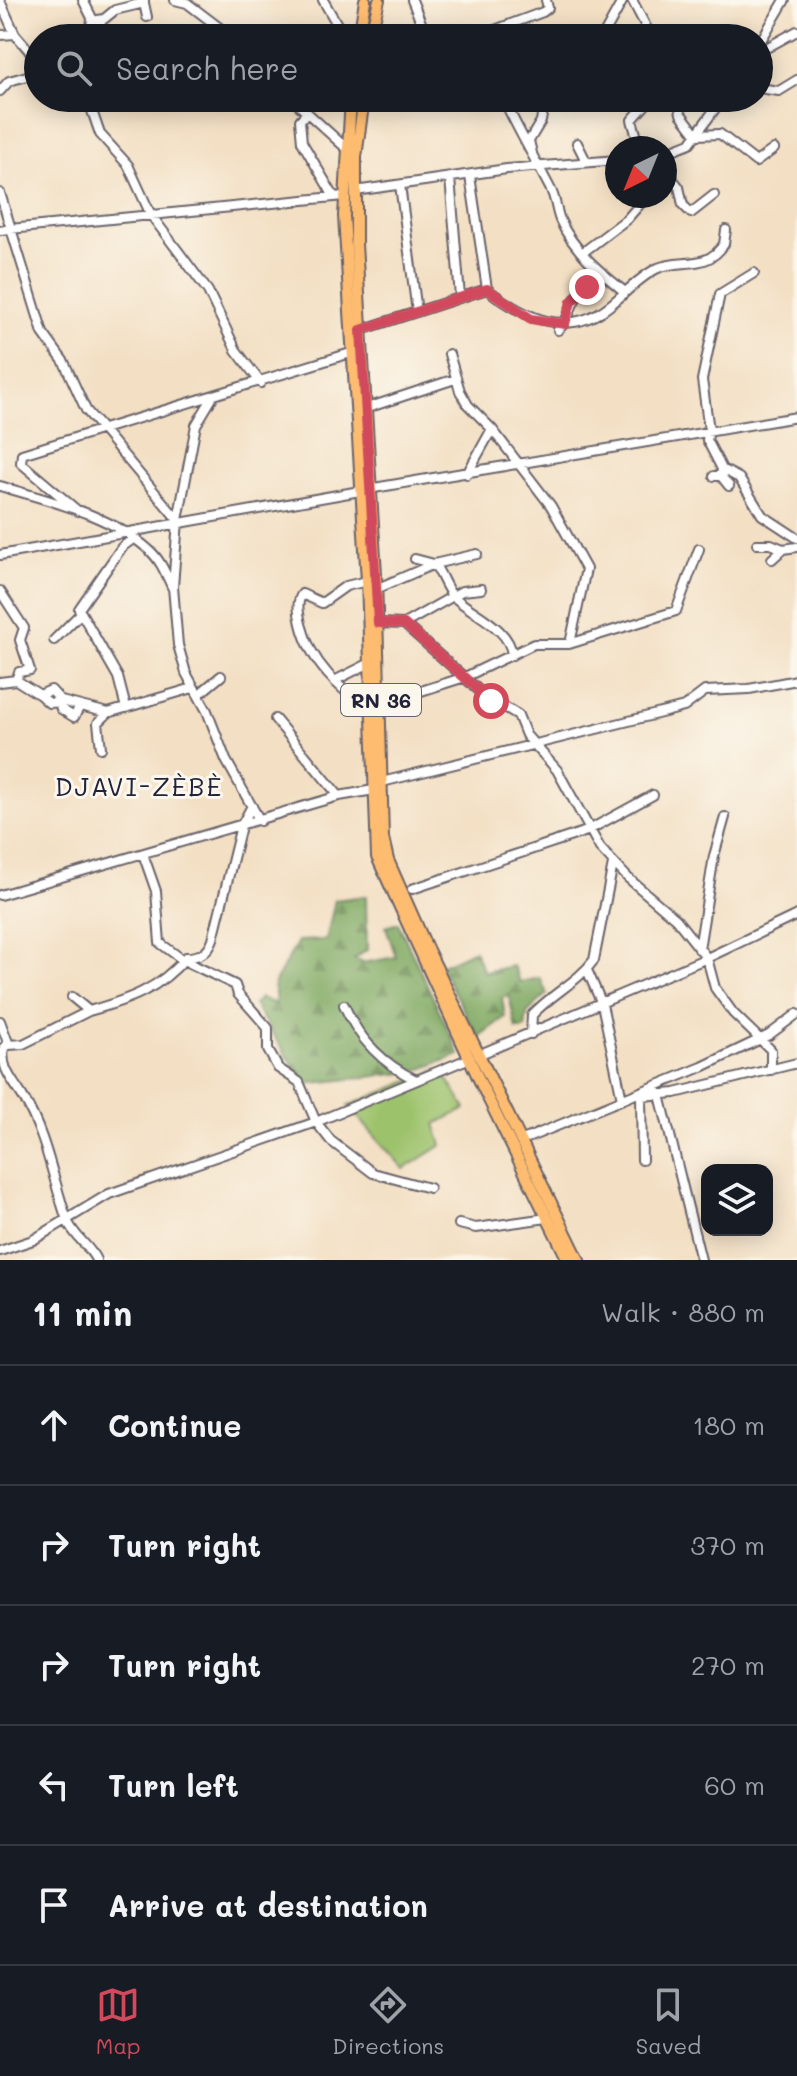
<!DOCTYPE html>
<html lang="en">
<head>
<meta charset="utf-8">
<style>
  body { margin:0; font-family:Mali,sans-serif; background:#20242c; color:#f1f3f6 }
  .controls { position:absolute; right:24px; bottom:24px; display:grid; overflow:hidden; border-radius:16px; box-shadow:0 4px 20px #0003 }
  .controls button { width:72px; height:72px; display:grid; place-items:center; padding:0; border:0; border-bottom:2px solid #363941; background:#171b24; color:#f1f3f6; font:40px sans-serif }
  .compass { position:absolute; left:605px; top:136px; width:72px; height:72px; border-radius:50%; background:#171b24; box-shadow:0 4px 20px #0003; rotate:223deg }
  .stop { position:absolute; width:24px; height:24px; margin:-18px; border:6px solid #d1495b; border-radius:50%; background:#fff }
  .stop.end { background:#d1495b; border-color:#fff; box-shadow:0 2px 8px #0008 }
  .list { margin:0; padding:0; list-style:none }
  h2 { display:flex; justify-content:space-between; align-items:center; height:104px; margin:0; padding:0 32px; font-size:34px }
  h2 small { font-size:26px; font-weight:400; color:#9ea1a6 }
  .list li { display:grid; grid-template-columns:52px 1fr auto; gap:24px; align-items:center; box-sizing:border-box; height:120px; padding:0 32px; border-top:2px solid #363941 }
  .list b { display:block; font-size:30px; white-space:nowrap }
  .list em { font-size:26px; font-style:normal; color:#9ea1a6 }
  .icon { flex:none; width:44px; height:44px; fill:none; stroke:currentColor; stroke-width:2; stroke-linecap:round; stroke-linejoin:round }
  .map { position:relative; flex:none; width:797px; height:1260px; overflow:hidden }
  .search { position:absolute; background:#171b24; box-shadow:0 4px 20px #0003; left:24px; right:24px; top:24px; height:88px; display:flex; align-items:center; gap:20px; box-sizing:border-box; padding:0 28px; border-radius:44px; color:#9ea1a6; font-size:30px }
  .sheet { height:704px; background:#171b24 }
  nav { display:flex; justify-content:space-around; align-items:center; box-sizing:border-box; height:112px; border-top:2px solid #363941; background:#171b24; font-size:22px; color:#9ea1a6 }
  nav a { display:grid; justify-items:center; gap:4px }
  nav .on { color:#d1495b }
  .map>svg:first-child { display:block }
  .grass { fill:#9dc26c; stroke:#607254; stroke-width:2 }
  .forest { fill:url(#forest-firs); stroke:#50654e; stroke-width:2 }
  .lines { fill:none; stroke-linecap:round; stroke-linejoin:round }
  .minor-casing { stroke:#6b646b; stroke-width:12 }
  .major-casing { stroke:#6b646b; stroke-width:14 }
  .minor { stroke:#fff; stroke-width:8 }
  .major { stroke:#fdbc70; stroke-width:10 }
  .route { stroke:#d1495b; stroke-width:10 }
  .labels { text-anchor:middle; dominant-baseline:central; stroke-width:6; stroke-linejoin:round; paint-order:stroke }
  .shield { fill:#fbf7ec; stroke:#636270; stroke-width:2 }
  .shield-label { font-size:20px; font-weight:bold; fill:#22223b }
  .quarter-label { font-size:26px; letter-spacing:2px; fill:#22223b; stroke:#fbf7ec }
</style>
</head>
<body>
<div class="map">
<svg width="797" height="1260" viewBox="0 0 797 1260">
  <defs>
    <pattern id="forest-firs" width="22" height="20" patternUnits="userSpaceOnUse" patternTransform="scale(2)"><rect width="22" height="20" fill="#7ea860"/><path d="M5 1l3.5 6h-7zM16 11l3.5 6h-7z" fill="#678850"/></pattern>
  </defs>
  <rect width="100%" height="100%" fill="#fbf7ec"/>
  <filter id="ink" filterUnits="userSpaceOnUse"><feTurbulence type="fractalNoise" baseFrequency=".0125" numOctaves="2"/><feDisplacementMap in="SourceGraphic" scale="16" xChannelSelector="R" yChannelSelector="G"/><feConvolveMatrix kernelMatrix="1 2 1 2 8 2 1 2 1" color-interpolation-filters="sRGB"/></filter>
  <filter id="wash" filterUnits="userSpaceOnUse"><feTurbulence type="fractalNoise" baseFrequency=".006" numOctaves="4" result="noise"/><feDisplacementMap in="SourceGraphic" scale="32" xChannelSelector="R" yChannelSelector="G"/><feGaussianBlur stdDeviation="1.8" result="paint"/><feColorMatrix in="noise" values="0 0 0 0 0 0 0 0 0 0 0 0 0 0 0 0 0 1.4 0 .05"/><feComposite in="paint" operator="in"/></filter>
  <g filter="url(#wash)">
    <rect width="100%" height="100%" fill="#f3dfc3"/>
    <path class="grass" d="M437,1070L448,1080L466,1109L435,1124L442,1145L404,1169L348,1106Z"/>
    <path class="forest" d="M366,896L367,950L354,959L362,963L396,957L386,927L398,923L460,1055L413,1072L305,1084L254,1005L260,998L276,1004L274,984L298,941L326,940L335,900Z
      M474,950L484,972L513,966L520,982L540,978L547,994L527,1013L525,1029H516L509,995L502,998L505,1017L478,1037L440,966Z"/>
  </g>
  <g filter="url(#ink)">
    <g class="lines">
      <defs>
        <path id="minor" d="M83,0L92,18L90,38
          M175,0L187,3L233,38
          M323,0L345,38
          M412,0L427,38
          M632,0L652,38
          M0,1L15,34L38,61
          M144,3L147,17
          M92,21L104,19L115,10L144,3V0
          M0,35L15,34
          M100,38L101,20
          M473,38L543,12L548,8L546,0
          M602,38L623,0
          M759,44L785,0
          M759,52L797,31
          M759,88L779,91L797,80
          M0,91L9,81L38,73
          M79,98L90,105L100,134L128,165L151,215L208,291L236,350L261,383
          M291,98L346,148
          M503,98C518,130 535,159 551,190C556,200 556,210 560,220C573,250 600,272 625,292
          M678,98L681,114L697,135L720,134L756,162L774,149
          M307,113L300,120L302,142L333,195
          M577,143L586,161
          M640,148L632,120L648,102
          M532,153L529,141L541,121L545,98
          M665,153L690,143L723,98
          M665,170L679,187L683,205L691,213L714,195
          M470,176L487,289C524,318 567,339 609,306C625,294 639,277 658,268C681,258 707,271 724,244L726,230
          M450,178L460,297
          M400,185L417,312
          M355,191L507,169L617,160
          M0,193L43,333L64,362L86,410L178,520
          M0,230L344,196
          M582,253L627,219L647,196
          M361,330L487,289
          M558,330C573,317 569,298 587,287L588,279
          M449,354L460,391L468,405L492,429
          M214,395L196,425L178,520L173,587L178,645L186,673L207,711L226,760L260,821
          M364,409L455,379
          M722,469L739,478L762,515L797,538
          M714,476H721L729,486
          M721,476L722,469L707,440L709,430L702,380L720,294L754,273
          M0,486C49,501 110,514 149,550C160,559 166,574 172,587
          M368,489L797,417
          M78,511L21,463L22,454L354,352
          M757,544H771L783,549
          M0,555L360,491
          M415,559L434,564C442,574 445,588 453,596C470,613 510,627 512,655
          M772,559L783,549L797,547
          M367,581L346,586L322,603L302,594C296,603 299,614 301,624C311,665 340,688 372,713
          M376,589L434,564L477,554
          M0,591L24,628L20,640L30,670L19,672L16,680
          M378,623L404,624L483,694L518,715L526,735L557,770L600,848L628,878L676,919L707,958L715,988L733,1013L771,1050V1070
          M404,624L462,591L481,589
          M54,640L79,615
          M569,644L676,611L699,549
          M334,681L370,663
          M0,682L16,680L40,695L51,690L61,701L108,713L193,688
          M40,695L49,703L59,702L61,709L74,717L79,708
          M198,695L221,676
          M126,708L118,677L79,609L122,547L133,539
          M381,708L399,698L465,677L534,644H569L571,639L586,569L551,506L492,429L467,474
          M275,719L339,796
          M101,748L98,723L108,713
          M382,782L665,712L684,707L705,691L749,689L797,680
          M143,854L156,891L160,943L183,960L235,985L238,994L268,1028V1050L278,1068L299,1082L316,1122L331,1141L373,1173L429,1188
          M412,889L587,831L653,795
          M0,895L339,796L374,790
          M699,949L714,856L725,817
          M587,970L602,1004L622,1099
          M72,997L89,1011C128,1000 160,989 186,957C199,957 208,953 213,939L241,826L252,806
          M344,1005C358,1038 383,1064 416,1080
          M0,1021L9,1045L4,1047C0,1069 13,1080 23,1097C46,1134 53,1180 67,1220C74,1237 89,1245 96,1260
          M531,1034L532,1015C551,994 578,982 594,960L613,864
          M9,1045L23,1044L89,1011
          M478,1055L707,958L797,915
          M655,1088L660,1095L701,1260
          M641,1096L642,1160
          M642,1096L675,1093L797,1063
          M520,1141L702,1067L769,1035L797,1014
          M459,1224L476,1228L547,1218
          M0,1251L33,1240L109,1194L316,1122L470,1058"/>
        <path id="major" d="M359,38L365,0
          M370,38L379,0
          M351,98L344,216L367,581L377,857L482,1086L568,1260
          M364,98L356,157V244L376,575L383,838L388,860L427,948L579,1260"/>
      </defs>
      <use href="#minor" class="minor-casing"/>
      <use href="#major" class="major-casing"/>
      <use href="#minor" class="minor"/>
      <use href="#major" class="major"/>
    </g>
  </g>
  <g class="lines" filter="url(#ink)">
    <path class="route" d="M491,701L404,624L378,623L361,330L487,289L531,319L565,324L571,302L587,287"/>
  </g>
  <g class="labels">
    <rect class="shield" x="341" y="684" width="80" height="32" rx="6"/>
    <g class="shield-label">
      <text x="381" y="700">RN 36</text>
    </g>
    <g class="quarter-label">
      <text x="139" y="786">DJAVI-ZÈBÈ</text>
    </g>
  </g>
</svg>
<div class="controls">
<button><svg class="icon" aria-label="layers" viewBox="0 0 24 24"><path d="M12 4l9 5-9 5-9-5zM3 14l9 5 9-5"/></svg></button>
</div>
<svg class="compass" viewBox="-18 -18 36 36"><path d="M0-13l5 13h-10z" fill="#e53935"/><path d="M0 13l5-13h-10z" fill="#9ea1a6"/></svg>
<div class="stop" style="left:491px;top:701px"></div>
<div class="stop end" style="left:587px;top:287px"></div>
<div class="search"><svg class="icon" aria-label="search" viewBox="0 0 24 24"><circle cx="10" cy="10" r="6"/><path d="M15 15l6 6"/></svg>Search here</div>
</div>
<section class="sheet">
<h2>11 min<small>Walk · 880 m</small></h2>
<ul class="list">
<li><svg class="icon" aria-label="ahead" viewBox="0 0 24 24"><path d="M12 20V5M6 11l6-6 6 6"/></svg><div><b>Continue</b></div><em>180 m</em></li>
<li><svg class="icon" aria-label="right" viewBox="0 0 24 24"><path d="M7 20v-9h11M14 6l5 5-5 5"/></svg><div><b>Turn right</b></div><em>370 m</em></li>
<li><svg class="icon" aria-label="right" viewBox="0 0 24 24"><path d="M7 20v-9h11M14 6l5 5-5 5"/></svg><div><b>Turn right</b></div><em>270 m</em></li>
<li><svg class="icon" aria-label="left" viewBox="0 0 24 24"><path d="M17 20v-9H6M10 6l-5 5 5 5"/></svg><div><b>Turn left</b></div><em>60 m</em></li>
<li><svg class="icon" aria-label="arrive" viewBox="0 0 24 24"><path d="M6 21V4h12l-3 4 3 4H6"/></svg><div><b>Arrive at destination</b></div></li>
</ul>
</section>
<nav>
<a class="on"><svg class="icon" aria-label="map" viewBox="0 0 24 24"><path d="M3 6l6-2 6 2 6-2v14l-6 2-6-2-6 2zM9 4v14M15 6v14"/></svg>Map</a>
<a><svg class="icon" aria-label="directions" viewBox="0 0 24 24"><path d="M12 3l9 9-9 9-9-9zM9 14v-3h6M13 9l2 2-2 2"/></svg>Directions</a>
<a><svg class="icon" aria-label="saved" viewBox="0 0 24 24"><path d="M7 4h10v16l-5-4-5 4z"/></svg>Saved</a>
</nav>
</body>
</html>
